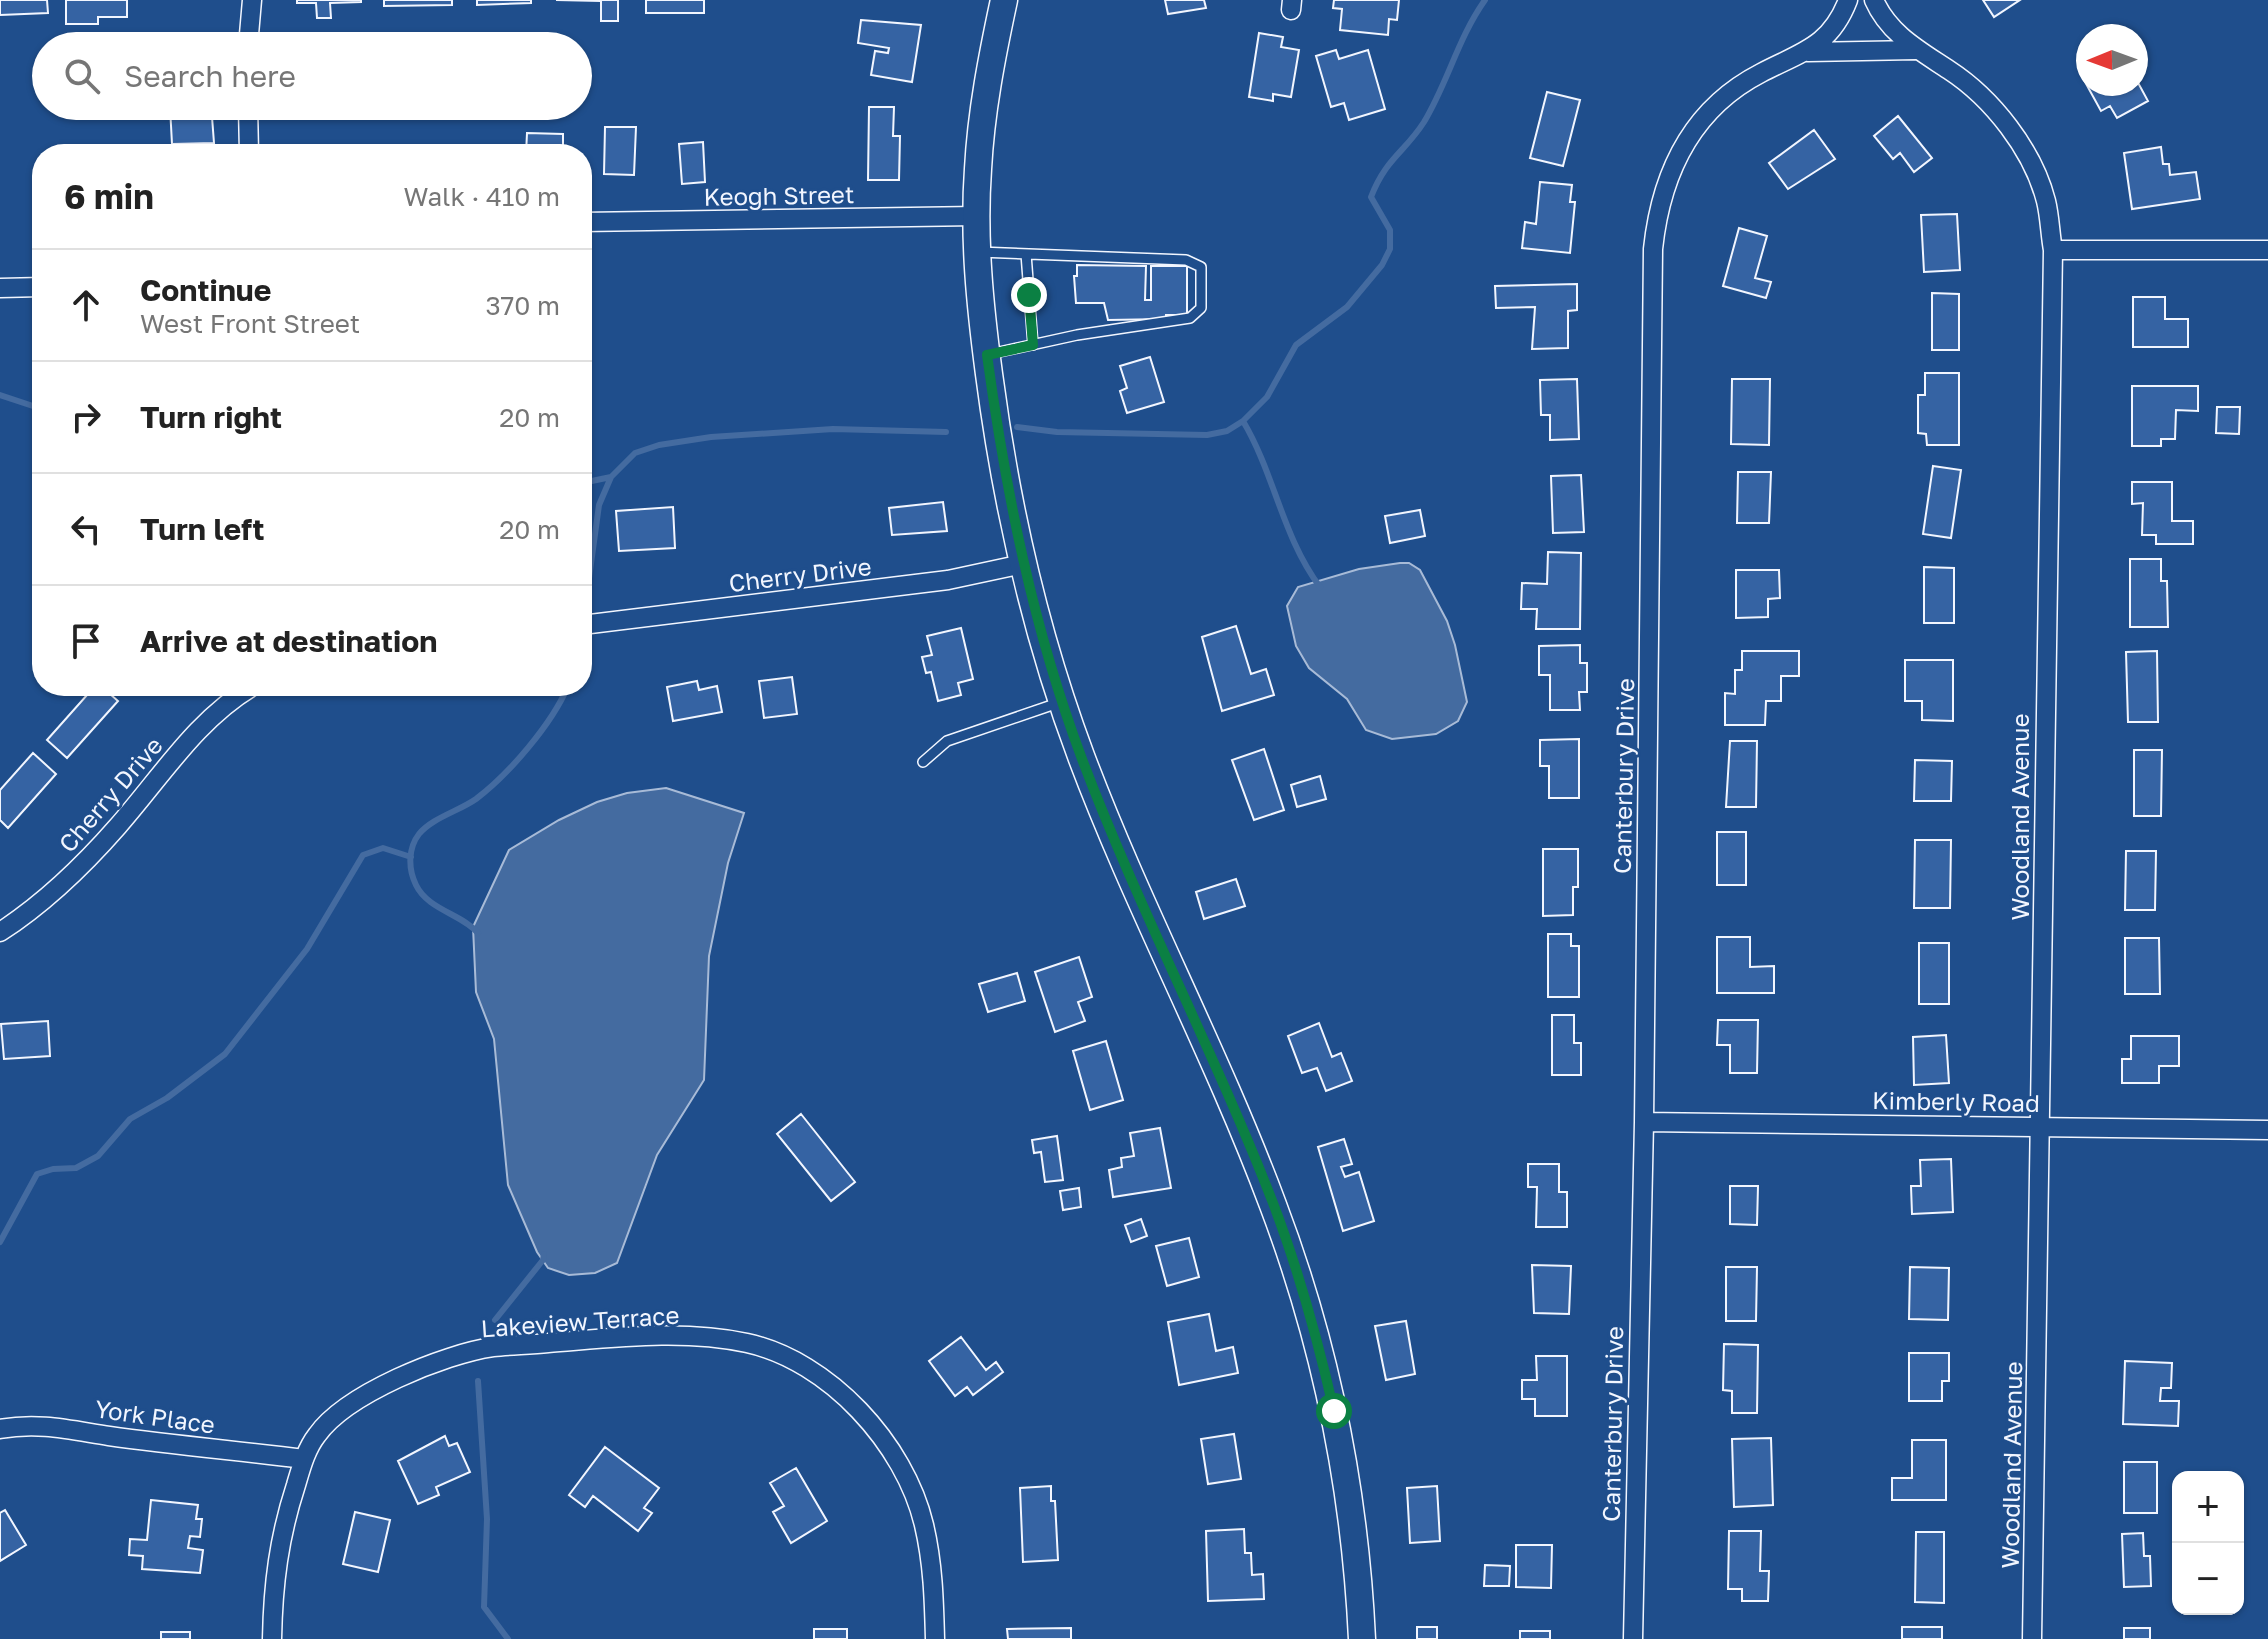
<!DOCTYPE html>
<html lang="en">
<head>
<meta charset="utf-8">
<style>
  body { margin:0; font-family:"Golos Text",sans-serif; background:#f6f6f6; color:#222 }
  .controls { position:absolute; right:24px; bottom:24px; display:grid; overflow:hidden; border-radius:16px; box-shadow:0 2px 6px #0004 }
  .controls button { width:72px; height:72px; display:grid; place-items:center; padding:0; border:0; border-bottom:2px solid #e0e0e0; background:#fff; color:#222; font:40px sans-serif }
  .compass { position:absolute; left:2076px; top:24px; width:72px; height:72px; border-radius:50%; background:#fff; box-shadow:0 2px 6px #0004; rotate:269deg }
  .stop { position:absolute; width:24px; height:24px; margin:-18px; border:6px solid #0b8043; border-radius:50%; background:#fff }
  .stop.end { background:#0b8043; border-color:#fff; box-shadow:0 2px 8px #0008 }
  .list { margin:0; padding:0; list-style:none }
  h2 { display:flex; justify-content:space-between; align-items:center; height:104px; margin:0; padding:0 32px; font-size:34px }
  h2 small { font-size:26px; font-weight:400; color:#767676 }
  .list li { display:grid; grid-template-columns:52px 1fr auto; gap:24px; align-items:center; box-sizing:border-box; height:112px; padding:0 32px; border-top:2px solid #e0e0e0 }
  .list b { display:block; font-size:30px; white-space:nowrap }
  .list p { margin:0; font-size:26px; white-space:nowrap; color:#767676 }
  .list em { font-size:26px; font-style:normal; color:#767676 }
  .icon { flex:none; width:44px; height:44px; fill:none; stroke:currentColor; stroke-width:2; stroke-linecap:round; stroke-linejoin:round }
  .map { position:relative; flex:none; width:2268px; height:1639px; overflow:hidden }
  .search { position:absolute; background:#fff; box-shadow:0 2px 6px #0004; left:32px; top:32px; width:560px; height:88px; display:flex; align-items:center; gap:20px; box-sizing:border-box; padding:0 28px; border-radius:44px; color:#767676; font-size:30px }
  .panel { position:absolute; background:#fff; box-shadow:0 2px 6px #0004; left:32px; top:144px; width:560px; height:552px; border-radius:32px }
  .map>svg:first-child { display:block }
  .water { fill:#446ba0; stroke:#a8bbd7; stroke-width:2 }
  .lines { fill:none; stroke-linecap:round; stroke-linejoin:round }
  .stream { stroke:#446ba0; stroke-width:6 }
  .building { fill:#3563a3; stroke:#f2f6ff; stroke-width:2 }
  .lane-casing { stroke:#f2f6ff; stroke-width:12 }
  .street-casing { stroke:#f2f6ff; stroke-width:21 }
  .secondary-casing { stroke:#f2f6ff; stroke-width:29 }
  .lane { stroke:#1f4e8c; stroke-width:9 }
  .street { stroke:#1f4e8c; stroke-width:18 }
  .secondary { stroke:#1f4e8c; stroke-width:26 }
  .route { stroke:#0b8043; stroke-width:10 }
  .labels { text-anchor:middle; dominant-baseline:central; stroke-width:6; stroke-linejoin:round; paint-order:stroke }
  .street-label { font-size:24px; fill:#f2f6ff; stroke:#1f4e8c }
</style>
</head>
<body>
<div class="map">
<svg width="2268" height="1639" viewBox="0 0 2268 1639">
  <rect width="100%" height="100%" fill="#1f4e8c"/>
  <path class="water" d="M1400,563H1409L1420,570L1447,621L1455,645L1467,702L1458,721L1436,734L1392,739L1366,730L1347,699L1309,668L1296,646L1287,606L1298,587L1359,569Z
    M666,788L744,813L728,863L709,956L704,1080L657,1155L617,1263L595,1273L569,1275L548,1268L537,1252L508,1185L494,1039L476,992L473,927L509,850L559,820L597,802L627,793Z"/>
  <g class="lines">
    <path class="stream" d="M0,395L42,409
      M1243,421C1275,475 1282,536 1320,587
      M1017,427L1057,432L1207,435L1227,431L1243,421L1267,397L1296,345L1347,307L1382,265L1390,249V230L1371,197C1386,158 1405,152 1424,122C1448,82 1458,38 1485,0
      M582,483L611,477
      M583,622L599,505L611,477L635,453L659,445L711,437L833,429L946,432
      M478,933C462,914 428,910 416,885C408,869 408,848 419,834C432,818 459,811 476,799C509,774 552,724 568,686
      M0,1242L37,1174L53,1169L76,1168L98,1156L130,1119L167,1098L225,1054L307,949L363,855L383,848L411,857
      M495,1320L543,1260L544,1254
      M478,1381L487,1519L484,1607L508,1639"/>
  </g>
  <path class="building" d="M0,0H47L48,13L0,15Z
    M66,0H127V17H98V24H66Z
    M297,0H361V2L330,3L331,18H317L316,3H297Z
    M384,0H452V5L384,6Z
    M477,0H531V3L477,5Z
    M556,0H618V21H601V1Z
    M646,0H704V13H646Z
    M1165,0H1204L1206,8L1168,14Z
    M1334,0H1399L1397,20L1389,19L1388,35L1340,30L1342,9L1333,8Z
    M1983,0H2020L1994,17Z
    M861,20L921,25L912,82L871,75L875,51L888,53L889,48L858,43Z
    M1259,33L1283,37L1281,47L1299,50L1291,97L1273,94V101L1249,97Z
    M1336,50L1339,59L1368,50L1385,109L1349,120L1344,103L1331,107L1316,56Z
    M2088,77V84H2136V79L2148,101L2117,118L2110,106L2101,111L2084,80Z
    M1547,92L1580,100L1563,166L1530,158Z
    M200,106V117H212L214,143L172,144L170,107Z
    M869,107H894L893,136H900L899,180H868Z
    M1898,116L1932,158L1914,172L1900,153L1893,159L1874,136Z
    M605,127H636L634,175L604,174Z
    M1814,130L1835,159L1788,189L1769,163Z
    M527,133L563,134V152L526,154Z
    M703,142L705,182L682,184L679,144Z
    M2161,147L2163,164H2169L2170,175L2196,172L2200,199L2132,209L2124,153Z
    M1540,182L1572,185L1570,202H1575L1570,253L1522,248L1525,222L1536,224Z
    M1957,214L1960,270L1924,272L1921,215Z
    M1739,228L1767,236L1755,278L1771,282L1766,298L1723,286Z
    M1077,265L1146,266L1145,300H1151V266H1187V315H1166V319L1108,320L1104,303H1076L1074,276H1077Z
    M1577,284V310L1568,311V348L1532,349L1535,307L1496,308L1495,286Z
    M1932,293L1959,294V350H1932Z
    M2133,297H2165V319H2188V347H2133Z
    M1150,357L1164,402L1127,413L1120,391L1127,388L1120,366Z
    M1925,373H1959V445H1927L1926,434L1918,433V395H1925Z
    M1577,379L1579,439L1550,440V415H1541L1540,380Z
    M1732,379H1770L1769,445L1731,444Z
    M2132,386H2198V411L2176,410L2175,439H2161V446H2132Z
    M2217,407H2240L2239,434L2216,433Z
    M1933,466L1961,470L1951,538L1923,534Z
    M1738,472H1771L1769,523H1737Z
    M1581,475L1584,532L1553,533L1551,476Z
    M2132,482H2172V521H2193V544H2156V535H2142L2143,503L2132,504Z
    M943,502L947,531L892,535L889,508Z
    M673,507L675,548L619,551L616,511Z
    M1420,510L1425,536L1390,543L1385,516Z
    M1548,552L1581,553L1580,629H1536L1537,609H1521L1522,583L1547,584Z
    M2130,559H2161V581H2167L2168,627H2130Z
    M1924,567L1954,568V623H1924Z
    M1736,570H1779L1780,598L1768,599V617L1736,618Z
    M1236,626L1251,674L1266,669L1274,695L1222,711L1202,637Z
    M961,628L973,679L958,683L961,695L938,701L931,672L926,673L922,657L932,655L927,636Z
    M1580,645V663H1587V692H1579L1580,710H1550V675H1539V646Z
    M1742,651H1799V676H1781V701H1766L1765,725H1725V693L1735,694V670H1742Z
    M2157,651L2158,722H2128L2126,652Z
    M1905,660H1953V721L1922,720V701H1905Z
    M792,677L797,714L764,718L759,681Z
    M697,681L699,690L717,686L722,712L673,721L667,687Z
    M95,686H101L118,701L67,758L47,740Z
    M1579,739V798H1549V766H1540V740Z
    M1730,741H1757L1756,807H1726Z
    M1264,749L1284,810L1254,820L1232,760Z
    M2134,750H2162L2161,816H2134Z
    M33,753L56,774L8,828L0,820V790Z
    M1915,760L1952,761L1951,801H1914Z
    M1320,776L1326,799L1297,807L1291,785Z
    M1717,832H1746V885H1717Z
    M1915,840H1951L1950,908H1914Z
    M1543,849H1578V887H1573V915L1543,916Z
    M2126,851H2156L2155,910H2125Z
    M1236,879L1245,906L1204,919L1196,892Z
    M1548,934H1571V946H1579V997H1548Z
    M1717,937H1750V967L1774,966V993H1717Z
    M2125,938H2159L2160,994H2125Z
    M1919,943H1949V1004H1919Z
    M1079,957L1092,997L1078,1002L1085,1021L1055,1032L1035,972Z
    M1017,973L1025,1001L988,1012L979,984Z
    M1552,1015H1574V1043H1581V1075H1552Z
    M1718,1020H1758L1757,1073H1730V1045H1717Z
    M48,1021L50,1056L4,1059L1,1024Z
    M1319,1023L1332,1057L1341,1053L1352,1081L1326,1091L1317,1068L1302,1073L1288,1036Z
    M1946,1035L1949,1083L1914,1085L1913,1037Z
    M2131,1036H2179V1066H2159V1083H2122V1059H2131Z
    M1106,1041L1123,1100L1090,1110L1073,1051Z
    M801,1114L855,1182L831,1201L777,1134Z
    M1160,1128L1171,1188L1113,1197L1109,1170L1122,1167L1121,1158L1134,1156L1130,1133Z
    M1057,1136L1063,1180L1045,1182L1041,1152L1034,1153L1032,1140Z
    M1344,1139L1352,1164L1341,1167L1345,1177L1359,1172L1374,1221L1343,1231L1318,1147Z
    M1951,1159L1953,1212L1912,1214L1911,1186H1921L1920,1160Z
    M1528,1164H1559V1192H1567V1227H1536L1537,1187H1528Z
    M1730,1186H1758L1757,1225L1730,1224Z
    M1079,1188L1081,1207L1063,1210L1060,1191Z
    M1141,1219L1147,1236L1131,1242L1125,1225Z
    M1189,1238L1199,1277L1167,1286L1156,1246Z
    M1532,1265L1571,1266L1569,1314L1534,1313Z
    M1726,1267H1757L1756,1321H1726Z
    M1910,1267L1949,1268L1948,1320L1909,1319Z
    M1209,1314L1216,1351L1233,1347L1238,1373L1179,1385L1168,1322Z
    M1406,1321L1415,1374L1386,1380L1375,1326Z
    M961,1337L986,1370L996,1362L1003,1372L973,1395L967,1387L955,1396L929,1361Z
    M1724,1344L1758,1345L1757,1413H1732V1391L1723,1390Z
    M1909,1353H1949V1381H1942V1401H1909Z
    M1536,1356H1567V1416H1535V1399H1522V1380H1537Z
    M2125,1361L2172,1363L2171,1388H2161L2160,1401H2179L2178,1426L2123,1424Z
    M1234,1434L1241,1479L1208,1484L1201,1439Z
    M445,1436L449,1446L457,1443L470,1472L436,1487L439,1495L418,1504L398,1461Z
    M1771,1438L1773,1505L1734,1507L1732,1439Z
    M1912,1440H1946V1500H1892V1478H1912Z
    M605,1447L659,1488L644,1508L652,1513L638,1531L593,1496L585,1507L569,1495Z
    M2124,1462H2157V1513H2124Z
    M796,1468L827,1521L791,1543L773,1512L784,1506L770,1483Z
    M1051,1486V1501H1055L1058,1560L1023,1562L1020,1488Z
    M1437,1486L1440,1541L1410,1543L1407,1488Z
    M151,1500L198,1505L196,1519H202L200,1537L190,1536L188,1548L203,1550L200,1573L142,1569L143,1556L129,1555L130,1539L147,1540Z
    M5,1510L26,1545L0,1561V1513Z
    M355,1512L390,1520L378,1572L343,1564Z
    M1244,1529L1245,1553H1251L1252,1575L1263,1574L1264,1599L1208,1601L1206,1531Z
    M1729,1531H1761L1760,1571H1769L1768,1601H1742V1589H1728Z
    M1916,1532H1944V1603L1915,1602Z
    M2143,1533L2144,1556H2150L2151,1586L2124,1587L2122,1534Z
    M1516,1545H1552L1551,1588L1516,1587Z
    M1485,1565L1510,1566L1509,1586H1484Z
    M1417,1627H1437V1639H1417Z
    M1902,1627H1942V1639H1902Z
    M1071,1628V1639H1008L1007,1629Z
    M2124,1628H2150V1639H2124Z
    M814,1629H847V1639H814Z
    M1520,1631H1550V1639H1520Z
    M161,1632H190V1639H161Z"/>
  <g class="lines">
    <defs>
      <path id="lane" d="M979,252L1186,260L1201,267V308L1190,318L1077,335L990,354
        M1026,254L1033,345
        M923,762L947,741L1058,703"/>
      <path id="street" d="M1874,0C1889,34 1919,50 1949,70C1992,98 2033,150 2046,201C2050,217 2050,234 2053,250L2032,1639
        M1291,10L1292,0
        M248,46L252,0
        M1808,52L1916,50
        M248,106L249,154
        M582,222L976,216
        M2053,250H2268
        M0,288L42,287
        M582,625L948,580L1023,564
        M0,932C45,903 83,866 118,826C161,777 197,719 253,686
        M1644,1122L2268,1130
        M0,1429C39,1422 70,1430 109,1436C174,1445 239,1451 304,1459
        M272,1639C273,1584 279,1537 296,1485C301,1468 306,1449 317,1435C346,1394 444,1354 493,1347C511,1345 530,1345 548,1343C613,1338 682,1329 747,1343C829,1361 905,1444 924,1525C933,1563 934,1600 935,1639
        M1633,1639L1644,1122L1653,249C1661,174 1691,109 1761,73C1801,52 1830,47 1848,0"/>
      <path id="secondary" d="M1004,0C992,56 981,112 978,169C973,238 980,306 989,374C1006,504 1035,633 1081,756C1138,908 1216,1052 1273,1205C1326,1345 1355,1490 1362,1639"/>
    </defs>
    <use href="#lane" class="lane-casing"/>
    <use href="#street" class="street-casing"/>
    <use href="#secondary" class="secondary-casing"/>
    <use href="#lane" class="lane"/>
    <use href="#street" class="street"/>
    <use href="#secondary" class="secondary"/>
  </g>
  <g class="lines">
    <path class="route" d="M1029,295L1033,345L987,355C1006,493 1033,628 1082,759C1139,910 1215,1053 1273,1203C1299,1271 1318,1341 1334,1411"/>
  </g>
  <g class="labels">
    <g class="street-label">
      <text transform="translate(779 195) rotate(-1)">Keogh Street</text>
      <text transform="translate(800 574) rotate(-7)">Cherry Drive</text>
      <text transform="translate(1623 776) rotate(-89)">Canterbury Drive</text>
      <text transform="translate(110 794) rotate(-49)">Cherry Drive</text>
      <text transform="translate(2019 817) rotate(-90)">Woodland Avenue</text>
      <text transform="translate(1956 1101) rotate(1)">Kimberly Road</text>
      <text transform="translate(580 1321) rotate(-4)">Lakeview Terrace</text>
      <text transform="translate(155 1416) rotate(8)">York Place</text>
      <text transform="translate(1612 1424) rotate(-89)">Canterbury Drive</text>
      <text transform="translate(2011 1465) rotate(-89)">Woodland Avenue</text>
    </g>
  </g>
</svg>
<div class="controls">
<button>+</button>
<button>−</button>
</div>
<svg class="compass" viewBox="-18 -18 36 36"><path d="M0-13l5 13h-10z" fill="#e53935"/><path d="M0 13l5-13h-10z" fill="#767676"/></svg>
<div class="stop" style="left:1334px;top:1411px"></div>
<div class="stop end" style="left:1029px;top:295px"></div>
<div class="search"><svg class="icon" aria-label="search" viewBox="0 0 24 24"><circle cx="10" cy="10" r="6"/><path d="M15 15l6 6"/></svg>Search here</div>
<section class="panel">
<h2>6 min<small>Walk · 410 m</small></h2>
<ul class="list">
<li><svg class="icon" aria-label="ahead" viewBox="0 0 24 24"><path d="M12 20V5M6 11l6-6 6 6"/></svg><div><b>Continue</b><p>West Front Street</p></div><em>370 m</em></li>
<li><svg class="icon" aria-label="right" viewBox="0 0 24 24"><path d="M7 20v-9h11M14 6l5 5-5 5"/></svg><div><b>Turn right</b></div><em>20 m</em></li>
<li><svg class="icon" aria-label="left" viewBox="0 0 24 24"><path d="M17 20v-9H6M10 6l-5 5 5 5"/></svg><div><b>Turn left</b></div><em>20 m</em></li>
<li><svg class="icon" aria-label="arrive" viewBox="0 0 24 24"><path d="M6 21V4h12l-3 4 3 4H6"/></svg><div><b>Arrive at destination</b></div></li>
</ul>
</section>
</div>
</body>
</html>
